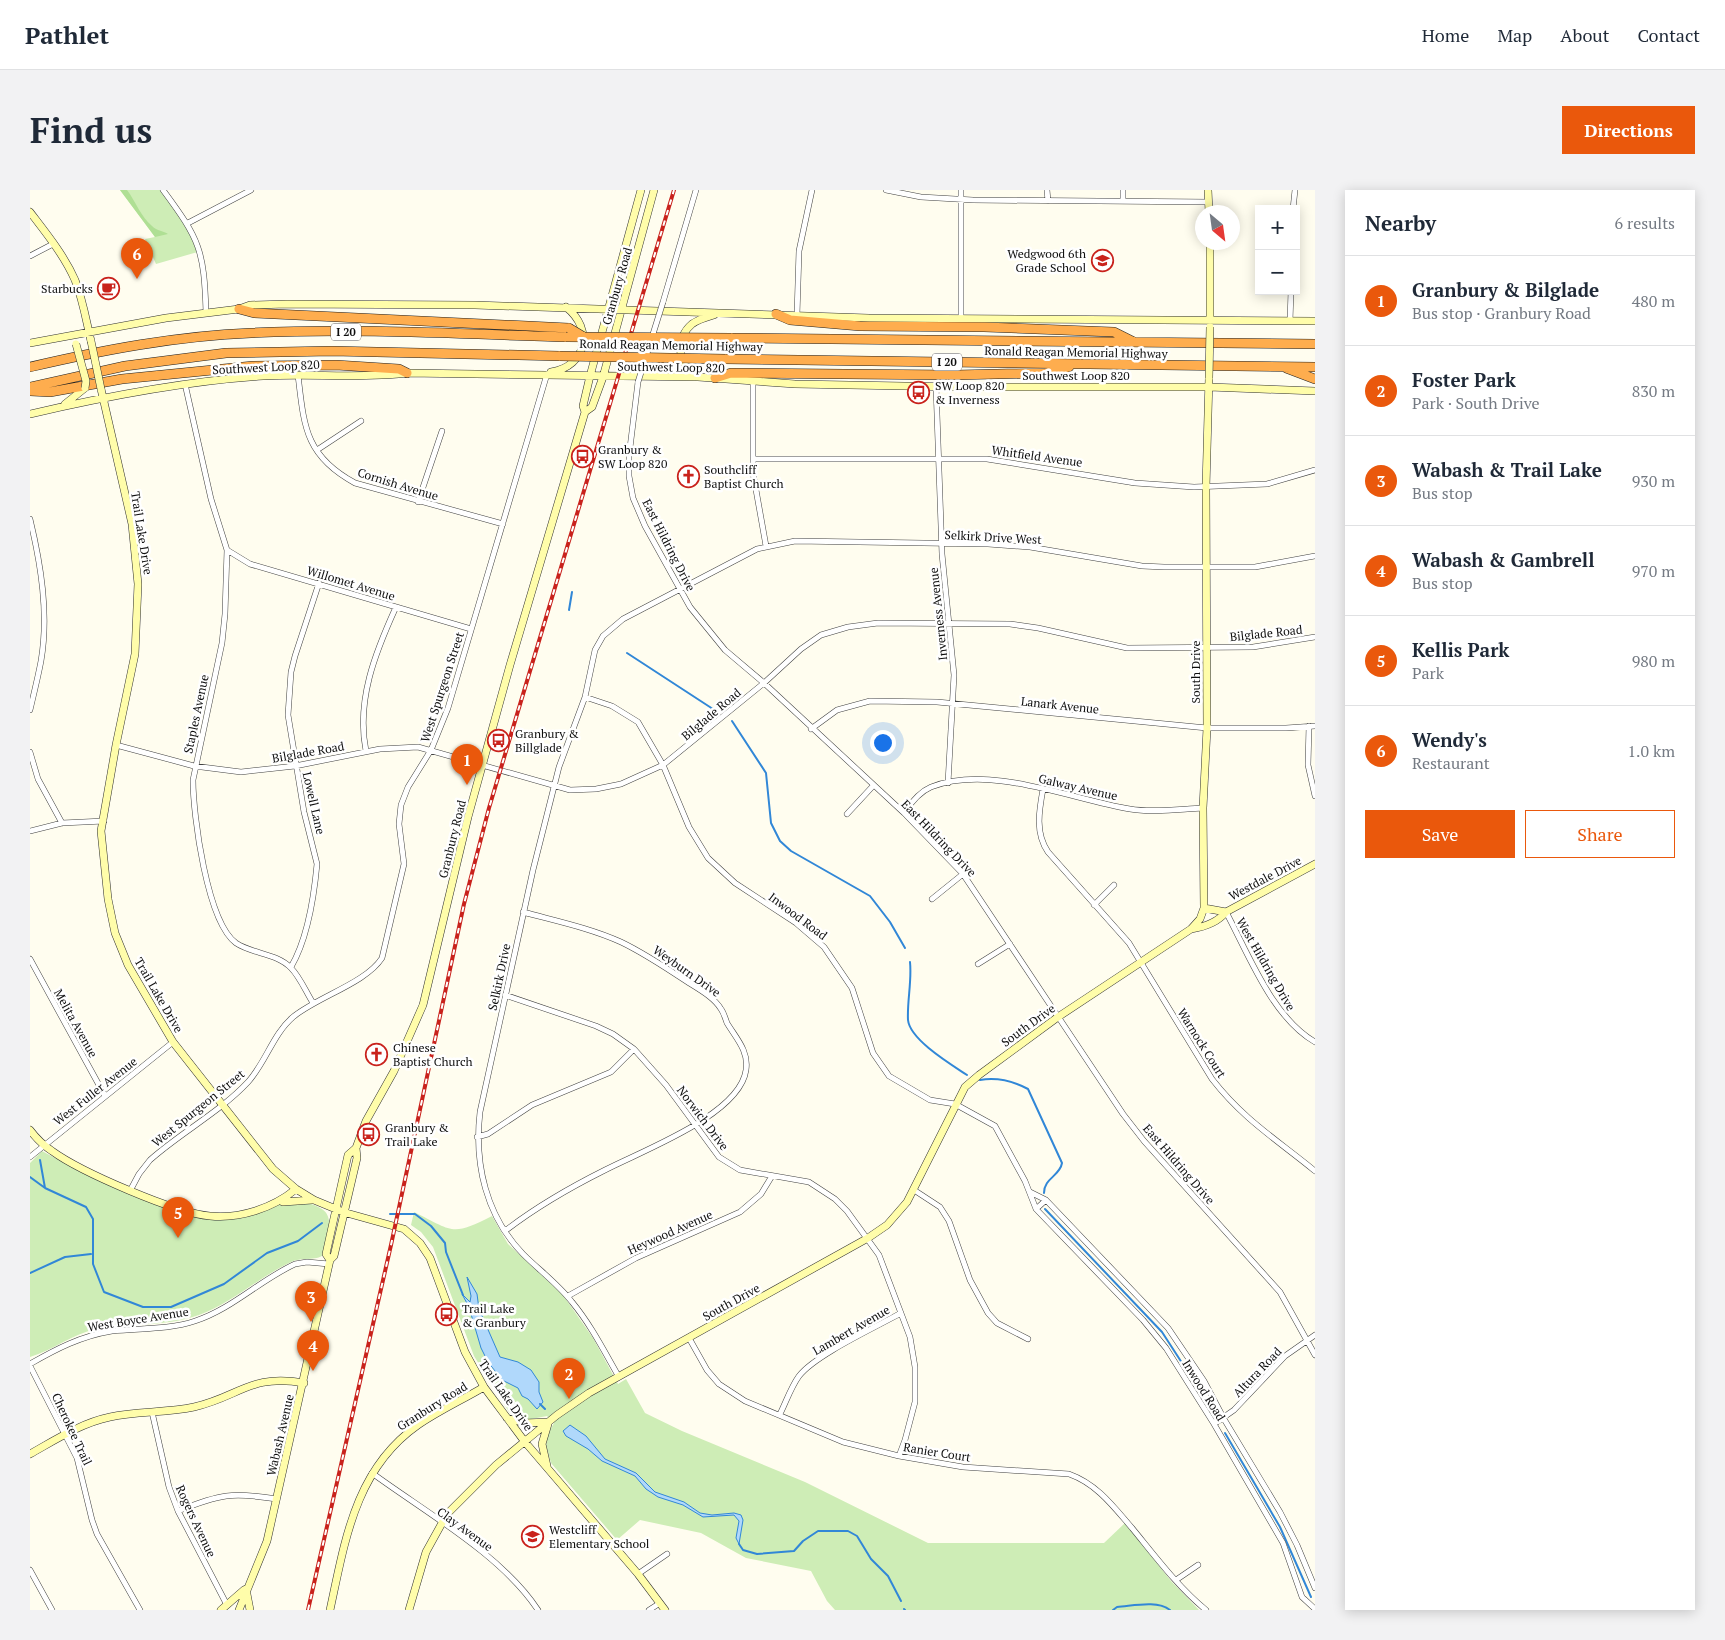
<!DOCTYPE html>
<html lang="en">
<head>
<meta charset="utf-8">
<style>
  body { margin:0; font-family:"PT Serif",serif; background:#f2f2f3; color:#1f2937 }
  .controls { position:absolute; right:15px; top:15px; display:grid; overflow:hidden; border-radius:0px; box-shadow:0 2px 12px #0003 }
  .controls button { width:45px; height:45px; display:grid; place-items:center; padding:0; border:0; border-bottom:1px solid #e0e1e3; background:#fff; color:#1f2937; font:25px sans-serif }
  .compass { position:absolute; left:1165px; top:15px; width:45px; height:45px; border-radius:50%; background:#fff; box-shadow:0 2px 12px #0003; rotate:151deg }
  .you { position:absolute; left:852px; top:552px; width:18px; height:18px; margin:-12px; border:4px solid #fff; border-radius:50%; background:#1a73e8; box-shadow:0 0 0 8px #1a73e833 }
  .badge { display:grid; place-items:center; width:32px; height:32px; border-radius:50%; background:#ea580c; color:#fff; font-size:16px; font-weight:700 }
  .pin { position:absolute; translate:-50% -41px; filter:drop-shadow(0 1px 2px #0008) }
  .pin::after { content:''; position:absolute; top:26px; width:18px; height:15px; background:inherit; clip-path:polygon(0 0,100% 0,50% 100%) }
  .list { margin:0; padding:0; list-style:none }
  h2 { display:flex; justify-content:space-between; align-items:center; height:65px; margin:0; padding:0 20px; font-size:21px }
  h2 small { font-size:16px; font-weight:400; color:#747a83 }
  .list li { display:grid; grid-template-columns:32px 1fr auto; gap:15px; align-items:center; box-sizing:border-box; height:90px; padding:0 20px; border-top:1px solid #e0e1e3 }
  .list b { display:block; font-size:19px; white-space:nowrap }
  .list p { margin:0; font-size:16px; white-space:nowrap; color:#747a83 }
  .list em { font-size:16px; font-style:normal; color:#747a83 }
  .actions { display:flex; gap:10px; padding:15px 20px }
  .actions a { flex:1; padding:11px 0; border:1px solid #ea580c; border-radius:0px; text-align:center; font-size:18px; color:#ea580c }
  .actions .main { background:#ea580c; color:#fff }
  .map { position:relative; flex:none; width:1285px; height:1420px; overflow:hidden; border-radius:0px }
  header { display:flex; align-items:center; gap:30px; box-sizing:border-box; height:70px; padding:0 25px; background:#fff; border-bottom:1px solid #e0e1e3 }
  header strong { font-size:24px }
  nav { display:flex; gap:28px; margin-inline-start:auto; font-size:18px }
  .intro { display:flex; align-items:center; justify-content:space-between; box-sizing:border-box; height:120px; padding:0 30px }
  h1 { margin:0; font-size:35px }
  .button { padding:12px 22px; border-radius:0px; background:#ea580c; color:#fff; font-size:18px; font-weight:700 }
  main { display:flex; gap:30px; padding:0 30px }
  aside { flex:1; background:#fff; border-radius:0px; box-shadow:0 2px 12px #0003 }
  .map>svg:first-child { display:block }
  .green { fill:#ceedb6 }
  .forest { fill:#afdf94 }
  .water { fill:#b0d8fb; stroke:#3187d7 }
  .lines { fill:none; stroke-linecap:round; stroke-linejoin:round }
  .stream { stroke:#3187d7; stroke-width:2 }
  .street-casing { stroke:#414141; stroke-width:6 }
  .secondary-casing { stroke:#303030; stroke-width:8 }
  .highway-casing { stroke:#1f1f1f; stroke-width:10 }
  .street { stroke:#fff; stroke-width:5 }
  .secondary { stroke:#fffdaa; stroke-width:7 }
  .highway { stroke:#fead4e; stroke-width:9 }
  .rail-casing { stroke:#c9221c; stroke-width:4 }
  .rail { stroke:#fff; stroke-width:2; stroke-dasharray:5.5; stroke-linecap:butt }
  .street-bridge-casing { stroke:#414141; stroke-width:6; stroke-linecap:butt }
  .secondary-bridge-casing { stroke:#303030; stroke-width:8; stroke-linecap:butt }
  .highway-bridge-casing { stroke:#1f1f1f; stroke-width:10; stroke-linecap:butt }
  .street-bridge { stroke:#fff; stroke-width:5 }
  .secondary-bridge { stroke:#fffdaa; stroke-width:7 }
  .highway-bridge { stroke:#fead4e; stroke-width:9 }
  .labels { text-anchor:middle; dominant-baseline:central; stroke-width:5; stroke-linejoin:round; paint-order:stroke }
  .shield { fill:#fff; stroke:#565656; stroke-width:1 }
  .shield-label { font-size:11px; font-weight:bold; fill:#0e0e0e }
  .poi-label { font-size:12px; fill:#0e0e0e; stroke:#fff; text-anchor:start }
  .street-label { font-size:12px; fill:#0e0e0e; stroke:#fff }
</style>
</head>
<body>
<header>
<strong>Pathlet</strong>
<nav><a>Home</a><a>Map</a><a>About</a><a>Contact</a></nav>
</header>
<div class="intro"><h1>Find us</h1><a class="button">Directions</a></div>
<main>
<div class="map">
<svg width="1285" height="1420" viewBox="0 0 1285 1420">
  <rect width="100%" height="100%" fill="#fffdef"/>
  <path class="green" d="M90,0H133L171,61L126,74L115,49L125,47Z
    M12,961C43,978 75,992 108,1006C134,1016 160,1030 188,1029C221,1028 260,999 292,1019C306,1028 296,1051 293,1065C287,1071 270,1067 261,1072C229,1087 202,1113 169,1125C135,1137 101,1133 67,1139C42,1144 23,1160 0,1167V973Z
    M384,1022C423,1041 421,1047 462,1026L478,1054L533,1105L563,1148L588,1194L596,1189L615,1223L652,1241L775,1292L898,1353H1074L1095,1333L1141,1391L1169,1420H805L797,1411L781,1381L716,1368L671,1343L610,1330L587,1350L521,1273L516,1256L517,1245L524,1233L517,1226L496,1230L485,1227L479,1222L444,1166L403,1057L391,1042L381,1035Z"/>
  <path class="forest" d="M90,0H97C106,12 111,27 122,36C127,41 134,41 138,44L125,47Z"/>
  <path class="water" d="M437,1087L447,1104L449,1119L470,1167L488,1172L501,1180L509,1192V1202L513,1212L507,1219L498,1209L492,1206L488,1198L472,1190L458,1172L451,1158L441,1124L439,1122L440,1119L432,1104L440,1112L441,1106Z
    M540,1235L556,1246L575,1269L606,1283L625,1302L654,1312L670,1323L682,1325L704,1323L711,1325L713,1330L709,1354L706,1348L709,1331L704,1325L673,1327L653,1315L628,1307L616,1299L605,1286L572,1271L558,1259L536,1246L533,1241Z"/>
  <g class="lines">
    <path class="stream" d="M539,420L542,402
      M597,463L686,521
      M702,531L736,583L741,633L750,651L761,661L840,706L860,732L875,758
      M880,772C882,791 877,811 878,830C880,850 922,875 937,885
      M950,890C968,887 983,891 998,899L1032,973C1030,986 1014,988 1014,1003
      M10,970L15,998
      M0,987L15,998L56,1017L63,1029V1074L74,1102L113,1117H141L194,1094L237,1063L268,1051L292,1033
      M1015,1019L1132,1142L1187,1227
      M360,1024H385L401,1036L415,1053L416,1062L433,1105
      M0,1083L35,1067L61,1064
      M510,1214L515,1219
      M1195,1243L1250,1337L1281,1407
      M709,1354L713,1360L727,1364L764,1361L773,1351L788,1341H818L827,1346L841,1369L858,1386L871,1411
      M874,1419L875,1420
      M1083,1420L1087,1417C1103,1416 1127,1410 1140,1420"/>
    <defs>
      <path id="street" d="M133,0C170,50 174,60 176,122
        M856,0L891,7L943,10L1179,12
        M1017,0L1018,11
        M1093,0V11
        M1263,19L1265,0
        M158,33L221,0
        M0,66L23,54
        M633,112L666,0
        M767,125L769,61L782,0
        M931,129V0
        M1260,131L1261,101
        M268,185C274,236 275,266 325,293L473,334
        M723,191V283L736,356
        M608,192L599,266V286L603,308L615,336L660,417L695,460L734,493L874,623L933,684L1093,924L1114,951L1250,1102L1285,1165
        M155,194L181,309L197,360L195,424L192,453L163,590C163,625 177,732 206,753C222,764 247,763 261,778C270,787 276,802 283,813
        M906,196L912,364L924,485L918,593
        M287,260L331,231
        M723,269H957L1105,293L1164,297L1237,294L1285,280
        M388,312L412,241
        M0,329C11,375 19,424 11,471C8,487 4,503 0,520
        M197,360L220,374L441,439
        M555,507L582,516L608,532L633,575L659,637L678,668L705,693L766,733L794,757L822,798L843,863L859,886L900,910L925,914L965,936L995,991L1006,1019L1113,1130L1136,1158L1184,1234L1253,1353L1272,1407L1285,1419
        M1279,536L1278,575L1285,606
        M781,539L807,520L840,511L907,512L1177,538H1256L1285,536
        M86,555L164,576L211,582L265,576L350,559L388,557L540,600L566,599L591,594L633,575L734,493L771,459L791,445L818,437L848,433L980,434L1008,438L1097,458L1223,457L1285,447
        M336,561C326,511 345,463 366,417
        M0,562L8,589L32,633
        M1013,599C1009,621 1005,643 1018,662L1099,753L1182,889C1214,930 1246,949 1285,981
        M874,623C880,614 889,602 901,597C961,574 1040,609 1100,619C1123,623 1150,619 1173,618
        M817,624L842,597
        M0,641L32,633L74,631
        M902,709L933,684
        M1064,715L1084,695
        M1196,722C1219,765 1242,827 1285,852
        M0,769L75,906
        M948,774L980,754
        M261,777C278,748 284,707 287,674L274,622L258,525L261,482L265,466L289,393
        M475,805L566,836L583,844L604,859L636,895L689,967L710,980L779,992L805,1009L817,1021L849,1065L880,1147L885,1177V1212L875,1250L869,1266
        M447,947L458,944L502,915L581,882L604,859
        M0,967L143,852
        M101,999L109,984L120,970C150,943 190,922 218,892C236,872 243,844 263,827C287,807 336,793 352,768L374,674L369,634L371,615L378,597L401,560L418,518L517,184
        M884,1000L910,1017L919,1031L940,1090L958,1123L967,1133L998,1149
        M1000,1002L1016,1010L1138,1138L1174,1191L1194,1229L1250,1322L1267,1355L1285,1398
        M1006,1019L1016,1010
        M475,1041C506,1017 539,998 575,980C611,961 710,925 716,880C719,861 706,848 697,833C695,828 694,823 691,819C684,807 667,798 656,791C635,777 614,763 591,752C560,738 526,731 493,722
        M538,1106L606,1068L710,1022L731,1004L742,986
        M659,1148L677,1180L689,1194L715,1211L813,1252L869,1266L933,1277L1039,1284C1067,1294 1083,1316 1102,1338C1125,1366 1148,1397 1176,1420
        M0,1174C26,1159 51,1146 82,1141C110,1138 138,1140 165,1131C202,1119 230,1090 265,1074L277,1072L299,1074
        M0,1176L47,1268L62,1330L67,1344L110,1420
        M589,1187C574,1161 561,1135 542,1112C528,1094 509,1080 493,1064C456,1026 444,974 450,922L503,680L529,577L555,507L565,460L573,446L593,429L727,359L765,351L958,354L1000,357L1112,376L1134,377H1225L1285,366
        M122,1222L139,1297L148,1321L197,1415
        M750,1224C756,1212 761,1197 769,1186C785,1165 846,1137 871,1123
        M1184,1234L1204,1220L1255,1166L1285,1145
        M342,1283C395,1322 472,1365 508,1420
        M148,1321C190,1304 202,1302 247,1309
        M0,1380L22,1420
        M608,1384L637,1364
        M1146,1390L1168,1375
        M619,1420L630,1413"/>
      <path id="secondary" d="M1178,0L1179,22
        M0,22C16,43 34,65 45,90C53,110 56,130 61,151
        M1180,52V132
        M0,153L136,128L209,119L220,115L257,114L445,115L839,128L1285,131
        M521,182C557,176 564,139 536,117
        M667,186C647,176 645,148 662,134C669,129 677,127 684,125
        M71,199L102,334L108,394L105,464L86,555L71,641L78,709L85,743L98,775L143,852L243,979L266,999L284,1010L313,1022L374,1039L390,1053L400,1068L435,1162L454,1197L495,1252L608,1384L635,1420
        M35,214L55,198
        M555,222L562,217L573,187L624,0
        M0,224C77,206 154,191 233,186C281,183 329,189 377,183L668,187L765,194L929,197H1179L1285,201
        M1174,718L1196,722L1285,674
        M1161,739C1174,737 1187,733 1196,722
        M0,940C6,948 13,955 22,961C51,982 145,1023 180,1026C210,1029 243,1018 266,999
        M253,1012L282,1010
        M300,1070L296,1064L318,965L326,958L336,931L364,881L393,815L438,627L480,475L555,222L553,216L560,186L611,0
        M477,1228L495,1233L518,1232
        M0,1264C25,1250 51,1233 80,1227C107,1221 136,1223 164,1217C209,1207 221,1183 274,1193
        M517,1276L512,1254L518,1234
        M216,1399L220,1420
        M191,1420L214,1400
        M209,1420L237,1351L300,1070L304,1066L327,968L326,958
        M300,1420C315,1351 325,1279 388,1235C408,1221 432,1210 454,1197
        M379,1420L396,1362L417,1324L466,1275L527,1225L559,1203L838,1048L857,1035L877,1012L935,897L949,885L1028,827L1161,739L1170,729L1174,718L1173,618L1177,538L1176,297L1179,188"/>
      <path id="highway" d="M209,119L224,123L539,138
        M746,124L760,130L830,136L954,137L1084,142L1104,152
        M701,148L1285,154
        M695,169L1285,177
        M0,177C73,160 146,146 221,143C326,138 431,144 536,147
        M1256,178L1285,189
        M685,188L701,183L925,185L1016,183L1039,177
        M0,197L95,176L196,163L302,161L530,166
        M0,201L20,202L92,189L223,176L306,175L369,179L377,183"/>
    </defs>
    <use href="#street" class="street-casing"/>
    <use href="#secondary" class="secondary-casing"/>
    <use href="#highway" class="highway-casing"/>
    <use href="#street" class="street"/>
    <use href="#secondary" class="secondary"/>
    <use href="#highway" class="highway"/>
    <defs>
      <path id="rail" d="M278,1420L361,1055L434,714L459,618L644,0"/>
    </defs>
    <use href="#rail" class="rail-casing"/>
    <use href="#rail" class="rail"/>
    <defs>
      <path id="street-bridge" d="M608,192L633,112"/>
      <path id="secondary-bridge" d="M61,151L71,199
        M46,154L56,191L55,198
        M1179,188L1180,137"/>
      <path id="highway-bridge" d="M539,138L554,147
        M536,147L701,148
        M530,166L695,169"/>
    </defs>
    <use href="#street-bridge" class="street-bridge-casing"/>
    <use href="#secondary-bridge" class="secondary-bridge-casing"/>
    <use href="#highway-bridge" class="highway-bridge-casing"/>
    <use href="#street-bridge" class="street-bridge"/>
    <use href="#secondary-bridge" class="secondary-bridge"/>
    <use href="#highway-bridge" class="highway-bridge"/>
  </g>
  <defs>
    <symbol id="school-ring" viewBox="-11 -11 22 22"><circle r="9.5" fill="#fff" stroke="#c9221c" stroke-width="1.5"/><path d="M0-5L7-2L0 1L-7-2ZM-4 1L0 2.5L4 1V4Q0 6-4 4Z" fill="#c9221c"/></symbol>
    <symbol id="cafe-ring" viewBox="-11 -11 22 22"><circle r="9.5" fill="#fff" stroke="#c9221c" stroke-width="1.5"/><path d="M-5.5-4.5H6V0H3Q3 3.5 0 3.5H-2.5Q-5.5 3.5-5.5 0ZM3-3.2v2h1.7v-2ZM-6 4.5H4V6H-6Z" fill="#c9221c"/></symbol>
    <symbol id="bus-ring" viewBox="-11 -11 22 22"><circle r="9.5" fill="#fff" stroke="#c9221c" stroke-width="1.5"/><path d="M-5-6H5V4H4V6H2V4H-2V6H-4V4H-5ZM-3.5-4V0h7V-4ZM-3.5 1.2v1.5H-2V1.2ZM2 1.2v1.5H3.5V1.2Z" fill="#c9221c"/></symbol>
    <symbol id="church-ring" viewBox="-11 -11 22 22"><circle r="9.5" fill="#fff" stroke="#c9221c" stroke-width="1.5"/><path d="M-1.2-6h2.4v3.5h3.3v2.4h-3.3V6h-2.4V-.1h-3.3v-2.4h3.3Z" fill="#c9221c"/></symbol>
  </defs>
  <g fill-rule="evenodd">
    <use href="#school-ring" x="1060" y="58" width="25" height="25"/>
    <use href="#cafe-ring" x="66" y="86" width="25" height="25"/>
    <use href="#bus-ring" x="876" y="190" width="25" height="25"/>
    <use href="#bus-ring" x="540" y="254" width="25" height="25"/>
    <use href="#church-ring" x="646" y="274" width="25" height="25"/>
    <use href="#bus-ring" x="456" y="538" width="25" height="25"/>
    <use href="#church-ring" x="334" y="852" width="25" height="25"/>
    <use href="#bus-ring" x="326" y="932" width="25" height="25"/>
    <use href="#bus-ring" x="404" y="1112" width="25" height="25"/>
    <use href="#school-ring" x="490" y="1334" width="25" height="25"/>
  </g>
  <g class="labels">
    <g class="shield">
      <rect x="301" y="133.5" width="30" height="17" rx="4"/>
      <rect x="902" y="163.5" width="30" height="17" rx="4"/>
    </g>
    <g class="shield-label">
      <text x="316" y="142">I 20</text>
      <text x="917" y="172">I 20</text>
    </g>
    <g class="poi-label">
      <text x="1056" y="63" text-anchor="end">Wedgwood 6th<tspan x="1056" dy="14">Grade School</tspan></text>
      <text x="63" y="98" text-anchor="end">Starbucks</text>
      <text x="905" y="195">SW Loop 820<tspan x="905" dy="14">&amp; Inverness</tspan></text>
      <text x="568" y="259">Granbury &amp;<tspan x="568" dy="14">SW Loop 820</tspan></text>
      <text x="674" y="279">Southcliff<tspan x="674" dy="14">Baptist Church</tspan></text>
      <text x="485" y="543">Granbury &amp;<tspan x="485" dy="14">Billglade</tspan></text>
      <text x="363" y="857">Chinese<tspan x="363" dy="14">Baptist Church</tspan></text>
      <text x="355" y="937">Granbury &amp;<tspan x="355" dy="14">Trail Lake</tspan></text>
      <text x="432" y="1118">Trail Lake<tspan x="432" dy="14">&amp; Granbury</tspan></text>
      <text x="519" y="1339">Westcliff<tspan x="519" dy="14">Elementary School</tspan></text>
    </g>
    <g class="street-label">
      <text transform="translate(587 96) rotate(-74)">Granbury Road</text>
      <text transform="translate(641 155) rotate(1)">Ronald Reagan Memorial Highway</text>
      <text transform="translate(1046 162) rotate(1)">Ronald Reagan Memorial Highway</text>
      <text transform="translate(236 177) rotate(-3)">Southwest Loop 820</text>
      <text transform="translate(641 177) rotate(1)">Southwest Loop 820</text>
      <text x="1046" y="185">Southwest Loop 820</text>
      <text transform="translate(1007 266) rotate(8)">Whitfield Avenue</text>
      <text transform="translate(368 294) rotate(17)">Cornish Avenue</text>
      <text transform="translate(112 343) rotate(81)">Trail Lake Drive</text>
      <text transform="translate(963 347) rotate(3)">Selkirk Drive West</text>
      <text transform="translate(639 355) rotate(63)">East Hildring Drive</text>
      <text transform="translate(321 393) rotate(17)">Willomet Avenue</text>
      <text transform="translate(908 424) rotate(-96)">Inverness Avenue</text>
      <text transform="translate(1236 443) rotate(-6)">Bilglade Road</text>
      <text transform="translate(1165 482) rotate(-90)">South Drive</text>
      <text transform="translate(412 497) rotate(-72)">West Spurgeon Street</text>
      <text transform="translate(1030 515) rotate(6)">Lanark Avenue</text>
      <text transform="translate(166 524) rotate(-78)">Staples Avenue</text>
      <text transform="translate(681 524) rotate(-40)">Bilglade Road</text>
      <text transform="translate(278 562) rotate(-10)">Bilglade Road</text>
      <text transform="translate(1048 597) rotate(13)">Galway Avenue</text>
      <text transform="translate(284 613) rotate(77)">Lowell Lane</text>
      <text transform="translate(909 648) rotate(46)">East Hildring Drive</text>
      <text transform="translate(422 649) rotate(-76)">Granbury Road</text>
      <text transform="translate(1235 688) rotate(-28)">Westdale Drive</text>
      <text transform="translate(768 726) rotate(37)">Inwood Road</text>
      <text transform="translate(1236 774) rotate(60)">West Hildring Drive</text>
      <text transform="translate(657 781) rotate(35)">Weyburn Drive</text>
      <text transform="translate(469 787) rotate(-78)">Selkirk Drive</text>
      <text transform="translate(129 805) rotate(60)">Trail Lake Drive</text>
      <text transform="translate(46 833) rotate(61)">Melita Avenue</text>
      <text transform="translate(998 835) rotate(-36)">South Drive</text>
      <text transform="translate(1172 853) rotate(58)">Warnock Court</text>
      <text transform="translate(65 901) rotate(-38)">West Fuller Avenue</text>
      <text transform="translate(168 918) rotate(-39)">West Spurgeon Street</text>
      <text transform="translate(673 928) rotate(53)">Norwich Drive</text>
      <text transform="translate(1149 974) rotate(49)">East Hildring Drive</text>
      <text transform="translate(640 1042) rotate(-24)">Heywood Avenue</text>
      <text transform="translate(701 1112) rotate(-29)">South Drive</text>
      <text transform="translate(108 1129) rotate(-9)">West Boyce Avenue</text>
      <text transform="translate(821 1140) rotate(-30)">Lambert Avenue</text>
      <text transform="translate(1227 1182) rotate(-46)">Altura Road</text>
      <text transform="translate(1174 1200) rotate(58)">Inwood Road</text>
      <text transform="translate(476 1205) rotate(55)">Trail Lake Drive</text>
      <text transform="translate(402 1216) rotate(-32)">Granbury Road</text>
      <text transform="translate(42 1239) rotate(65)">Cherokee Trail</text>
      <text transform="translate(250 1245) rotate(-77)">Wabash Avenue</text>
      <text transform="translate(907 1262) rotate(9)">Ranier Court</text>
      <text transform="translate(166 1331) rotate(65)">Rogers Avenue</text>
      <text transform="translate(435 1339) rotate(36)">Clay Avenue</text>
    </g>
  </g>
</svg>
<div class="controls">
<button>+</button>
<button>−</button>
</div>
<svg class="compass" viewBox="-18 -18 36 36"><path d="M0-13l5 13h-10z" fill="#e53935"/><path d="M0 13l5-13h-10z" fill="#747a83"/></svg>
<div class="you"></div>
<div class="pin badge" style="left:437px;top:595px">1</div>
<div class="pin badge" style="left:539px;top:1209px">2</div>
<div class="pin badge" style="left:281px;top:1132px">3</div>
<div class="pin badge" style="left:283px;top:1181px">4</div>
<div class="pin badge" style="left:148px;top:1048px">5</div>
<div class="pin badge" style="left:107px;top:89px">6</div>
</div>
<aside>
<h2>Nearby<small>6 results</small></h2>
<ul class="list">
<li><span class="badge">1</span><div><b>Granbury &amp; Bilglade</b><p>Bus stop · Granbury Road</p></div><em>480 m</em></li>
<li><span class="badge">2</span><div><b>Foster Park</b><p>Park · South Drive</p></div><em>830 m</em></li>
<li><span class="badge">3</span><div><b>Wabash &amp; Trail Lake</b><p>Bus stop</p></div><em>930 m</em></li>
<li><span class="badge">4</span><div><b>Wabash &amp; Gambrell</b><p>Bus stop</p></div><em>970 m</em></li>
<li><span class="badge">5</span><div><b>Kellis Park</b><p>Park</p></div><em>980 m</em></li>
<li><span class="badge">6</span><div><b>Wendy's</b><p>Restaurant</p></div><em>1.0 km</em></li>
</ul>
<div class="actions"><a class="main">Save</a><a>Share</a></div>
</aside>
</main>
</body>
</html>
